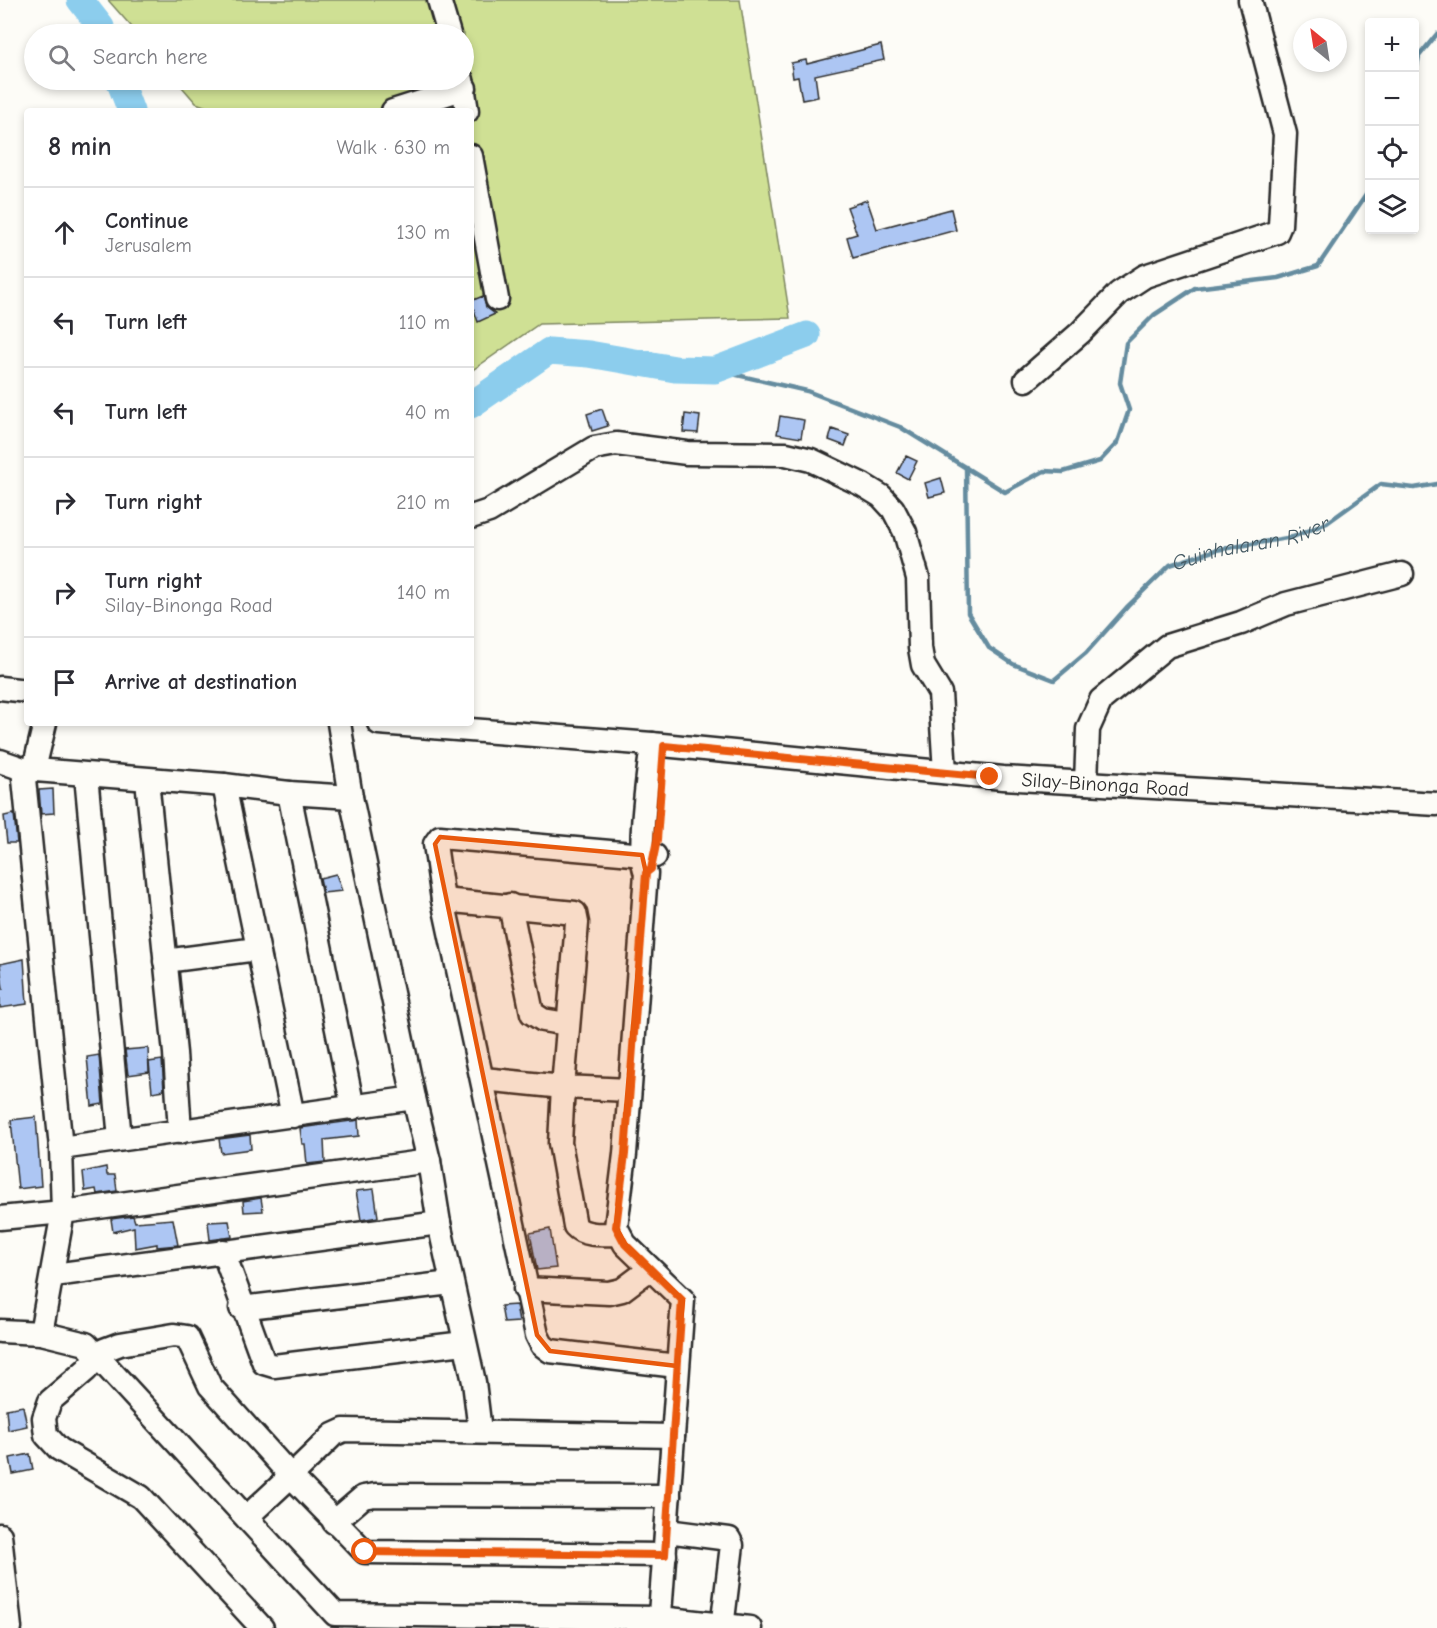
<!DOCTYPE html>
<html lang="en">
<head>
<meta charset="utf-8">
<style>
  body { margin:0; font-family:"Comic Neue",sans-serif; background:#f7f7f7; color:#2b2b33 }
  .controls { position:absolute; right:18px; top:18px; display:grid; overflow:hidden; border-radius:6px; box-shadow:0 3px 9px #0003 }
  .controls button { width:54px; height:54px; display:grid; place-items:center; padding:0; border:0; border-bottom:2px solid #e1e1e2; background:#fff; color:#2b2b33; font:30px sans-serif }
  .compass { position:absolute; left:1293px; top:18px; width:54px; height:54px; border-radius:50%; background:#fff; box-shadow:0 3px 9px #0003; rotate:330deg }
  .stop { position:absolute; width:18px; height:18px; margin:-14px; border:4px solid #ea580c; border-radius:50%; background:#fff }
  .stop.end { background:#ea580c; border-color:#fff; box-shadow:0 2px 6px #0008 }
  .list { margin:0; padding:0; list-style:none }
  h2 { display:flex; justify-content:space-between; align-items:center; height:78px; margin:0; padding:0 24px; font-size:26px }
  h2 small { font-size:20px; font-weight:400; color:#7c7c81 }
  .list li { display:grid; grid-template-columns:39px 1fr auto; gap:18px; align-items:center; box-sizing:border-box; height:90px; padding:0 24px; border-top:2px solid #e1e1e2 }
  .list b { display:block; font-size:22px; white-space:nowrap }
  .list p { margin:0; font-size:20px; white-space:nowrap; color:#7c7c81 }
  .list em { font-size:20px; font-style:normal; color:#7c7c81 }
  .icon { flex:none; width:33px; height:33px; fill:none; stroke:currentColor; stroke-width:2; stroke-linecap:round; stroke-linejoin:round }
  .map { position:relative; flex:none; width:1437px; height:1628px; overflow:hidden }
  .search { position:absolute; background:#fff; box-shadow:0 3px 9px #0003; left:24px; top:24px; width:450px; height:66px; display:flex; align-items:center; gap:15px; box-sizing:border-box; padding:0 21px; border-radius:33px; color:#7c7c81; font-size:22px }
  .panel { position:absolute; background:#fff; box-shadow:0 3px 9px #0003; left:24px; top:108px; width:450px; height:618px; border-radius:6px }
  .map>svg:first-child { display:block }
  .green { fill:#cfe094; stroke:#7d8660; stroke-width:1.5 }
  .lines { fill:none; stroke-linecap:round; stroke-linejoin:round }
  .stream { stroke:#658c9f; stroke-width:4.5 }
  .river { stroke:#8ccded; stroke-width:27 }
  .building { fill:#adc6f3; stroke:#2b2b2b; stroke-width:1.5 }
  .minor-casing { stroke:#2b2b2b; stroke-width:27 }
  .minor { stroke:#fdfcf7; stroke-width:22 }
  .route { stroke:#ea580c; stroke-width:8 }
  .marked { fill:#e8590c; fill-opacity:0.2; stroke:#e8590c; stroke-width:4.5; stroke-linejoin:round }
  .labels { text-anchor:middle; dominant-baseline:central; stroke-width:4.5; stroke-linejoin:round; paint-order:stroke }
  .street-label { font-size:20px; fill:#2b2b2b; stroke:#fdfcf7 }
  .water-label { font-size:21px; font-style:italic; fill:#485c65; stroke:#fdfcf7 }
</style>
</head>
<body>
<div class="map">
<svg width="1437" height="1628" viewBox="0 0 1437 1628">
  <rect width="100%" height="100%" fill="#fdfcf7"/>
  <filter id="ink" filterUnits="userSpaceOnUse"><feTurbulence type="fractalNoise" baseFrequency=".0167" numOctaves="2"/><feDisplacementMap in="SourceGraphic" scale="12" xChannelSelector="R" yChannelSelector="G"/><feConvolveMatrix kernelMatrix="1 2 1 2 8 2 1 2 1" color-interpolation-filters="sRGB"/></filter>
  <g filter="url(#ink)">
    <path class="green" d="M108,0H740L790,318L539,324L471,371V111H218L196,103L176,80H464V34H138Z"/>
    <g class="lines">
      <g class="stream">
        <path d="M1414,81L1419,56L1437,34"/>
        <path d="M715,370L807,391L900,427L1005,492L1044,471L1063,472L1100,461L1118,442L1129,410L1120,383L1126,343L1154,315L1195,288L1278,278L1318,266L1370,189"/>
        <path id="s1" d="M966,467L968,613L989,648L1013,664L1054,680L1086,653L1128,606L1170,565L1216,550L1293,537L1327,523L1381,484L1414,488L1437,484"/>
      </g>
      <path class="river" d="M80,0L101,27L103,34
        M119,80L131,111
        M471,405L549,351L589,354L675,369L715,370L807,335"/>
    </g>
    <path class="building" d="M881,45L884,60L815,75L818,97L802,100L798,77L793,78L791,63L806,60L807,64Z
      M867,200L877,229L951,209L956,230L853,258L847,237L857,234L847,207Z
      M483,296L486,307L495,314L478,322L471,301Z
      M602,409L608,426L592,431L587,414Z
      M685,414L700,416L698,433L683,432Z
      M780,416L804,420L801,438L777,434Z
      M832,429L849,435L845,446L829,440Z
      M906,456L917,461L908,479L897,473Z
      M941,478L945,493L929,497L925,483Z
      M53,789L54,813L41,814L39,790Z
      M14,814L17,843H7L4,816Z
      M336,874L342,891L323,893L320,878Z
      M24,959L27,1004L0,1008V989H3L0,964Z
      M148,1048L149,1072L128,1075L125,1050Z
      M99,1055L103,1104L92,1106L87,1057Z
      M162,1060L164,1090L152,1092L149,1062Z
      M36,1117L41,1186L18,1189L11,1120Z
      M358,1120L359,1136L324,1140L325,1162L307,1164L305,1144H302L300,1128Z
      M250,1135L251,1149L221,1153L219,1139Z
      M106,1167L107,1175H115L117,1191L97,1194L96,1189L85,1191L83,1172Z
      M374,1189L378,1217L361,1220L356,1191Z
      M261,1198L263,1211L244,1212L243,1201Z
      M133,1216L135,1222L173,1219L178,1245L157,1247V1244L135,1248L134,1227L113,1232L111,1219Z
      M229,1221L232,1237L210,1240L208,1222Z
      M550,1229L556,1268L537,1270L530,1233Z
      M516,1305L519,1322L504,1323L501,1306Z
      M23,1406L27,1426L8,1430L6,1409Z
      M30,1454L33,1470L13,1474L10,1458Z"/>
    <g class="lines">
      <defs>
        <g id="minor">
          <path d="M439,0L449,34"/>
          <path d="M462,80L467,111"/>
          <path d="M393,111L465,88"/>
          <path d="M471,156L497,299"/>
          <path d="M1026,380L1080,333L1119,293L1145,276L1277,232L1280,225L1285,134L1250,0"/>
          <path d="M471,517L489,511L594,448L616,444L687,453L786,454L811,460L863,485L881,496L893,509L905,532L918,578L920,648L923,665L940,693L945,772"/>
          <path d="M0,688L27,691"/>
          <path d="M339,723L351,797L289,793L353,1108"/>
          <path id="s2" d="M379,723L652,744L1003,778L1437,804"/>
          <path d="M652,744C649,769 636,856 646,873L625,1154L616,1227L625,1244L683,1300L659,1628"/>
          <path d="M0,761L23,769"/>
          <path d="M34,769L45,723"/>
          <path d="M86,775L120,1139"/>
          <path d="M147,780L175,1053L180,1132"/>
          <path d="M1086,783L1088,729L1101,700L1167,646L1241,623L1286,604L1402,574"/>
          <path d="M289,793L224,785L293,1116"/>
          <path d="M351,797L414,1098"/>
          <path d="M655,856L440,837L435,844L443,900L537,1335L542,1345L550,1351L677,1366"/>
          <path d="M443,900L575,913L577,923L563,1087L629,1090"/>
          <path d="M510,905L532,1013L543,1020L567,1024"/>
          <path d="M165,961L257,949"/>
          <path d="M483,1079L563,1087L560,1143L575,1226C585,1237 605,1234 618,1234"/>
          <path d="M61,1148L23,769L224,785"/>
          <path d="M0,1218L63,1212L61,1148L414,1098L429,1161"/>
          <path d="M223,1251L264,1363L274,1366L464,1343"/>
          <path d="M54,1275L439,1223"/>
          <path d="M525,1289L609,1293L622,1290L650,1269"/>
          <path d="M241,1308L451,1283"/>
          <path d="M0,1331L41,1333L86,1344L335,1614L660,1618L750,1628"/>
          <path d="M41,1333L63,1212L429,1161L439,1223L474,1382L480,1431"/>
          <path d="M248,1516L291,1476L365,1552L665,1555"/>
          <path d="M334,1522L363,1497L375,1495L669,1496"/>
          <path d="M667,1531L729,1539L732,1545L722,1628"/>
          <path d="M0,1535L10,1628"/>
          <path d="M262,1628L141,1497L59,1449L46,1435L44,1418L50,1401L86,1370L104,1350L120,1344L174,1335L187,1337L210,1386L291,1476L333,1435L344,1430L673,1436"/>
        </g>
      </defs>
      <use href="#minor" class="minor-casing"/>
      <use href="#minor" class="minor"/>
    </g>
  </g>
  <g class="lines" filter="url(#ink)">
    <path class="route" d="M365,1552L665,1555L682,1300L625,1244L616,1227L625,1154L646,873L651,869L657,840L664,746L990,777"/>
  </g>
  <path class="marked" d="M440,837L642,855L646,873L616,1227L625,1244L683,1300L677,1366L550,1351L537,1335L435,844Z"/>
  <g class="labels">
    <g class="street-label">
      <text stroke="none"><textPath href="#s2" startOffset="729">Silay-Binonga Road</textPath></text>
    </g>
    <g class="water-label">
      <text stroke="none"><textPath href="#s1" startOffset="507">Guinhalaran River</textPath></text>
    </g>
  </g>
</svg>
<div class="controls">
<button>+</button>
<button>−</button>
<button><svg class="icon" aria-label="locate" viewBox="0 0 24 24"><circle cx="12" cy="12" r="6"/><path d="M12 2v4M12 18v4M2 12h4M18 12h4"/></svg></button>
<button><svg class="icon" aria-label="layers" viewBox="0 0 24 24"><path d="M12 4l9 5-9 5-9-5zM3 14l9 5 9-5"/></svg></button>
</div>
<svg class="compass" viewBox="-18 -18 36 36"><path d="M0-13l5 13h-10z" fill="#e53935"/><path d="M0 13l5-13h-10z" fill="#7c7c81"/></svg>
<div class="stop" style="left:365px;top:1552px"></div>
<div class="stop end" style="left:990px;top:777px"></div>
<div class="search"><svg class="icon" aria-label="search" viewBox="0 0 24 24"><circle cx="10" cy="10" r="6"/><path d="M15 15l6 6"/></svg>Search here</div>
<section class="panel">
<h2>8 min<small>Walk · 630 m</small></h2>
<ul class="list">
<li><svg class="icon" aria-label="ahead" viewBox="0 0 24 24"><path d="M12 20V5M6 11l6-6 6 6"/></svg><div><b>Continue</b><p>Jerusalem</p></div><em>130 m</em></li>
<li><svg class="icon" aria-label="left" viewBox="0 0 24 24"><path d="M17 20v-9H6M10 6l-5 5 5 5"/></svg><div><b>Turn left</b></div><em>110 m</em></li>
<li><svg class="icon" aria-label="left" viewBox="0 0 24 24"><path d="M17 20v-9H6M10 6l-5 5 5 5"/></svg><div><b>Turn left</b></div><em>40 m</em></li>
<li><svg class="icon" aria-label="right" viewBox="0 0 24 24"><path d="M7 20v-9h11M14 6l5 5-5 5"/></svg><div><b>Turn right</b></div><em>210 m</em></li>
<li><svg class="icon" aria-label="right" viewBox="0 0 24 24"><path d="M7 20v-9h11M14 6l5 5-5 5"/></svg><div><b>Turn right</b><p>Silay-Binonga Road</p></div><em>140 m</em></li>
<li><svg class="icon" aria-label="arrive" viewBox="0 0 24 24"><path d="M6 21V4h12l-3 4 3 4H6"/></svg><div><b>Arrive at destination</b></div></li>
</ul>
</section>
</div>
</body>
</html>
